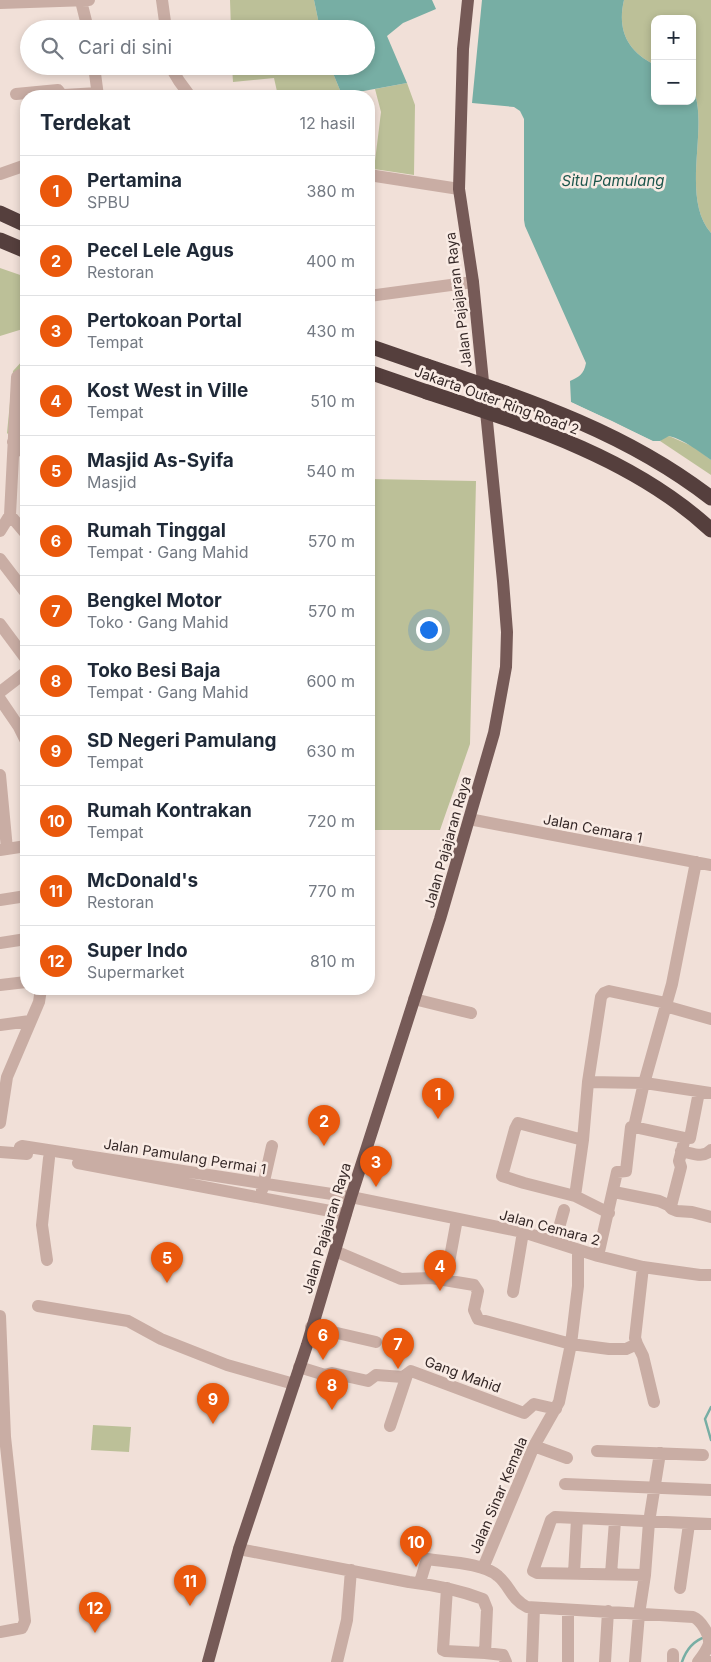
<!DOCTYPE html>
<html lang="id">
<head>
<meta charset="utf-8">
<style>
  body { margin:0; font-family:Inter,sans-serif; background:#f2f2f3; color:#1f2937 }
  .controls { position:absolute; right:15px; top:15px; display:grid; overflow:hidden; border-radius:10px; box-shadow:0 2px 8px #0003 }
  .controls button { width:45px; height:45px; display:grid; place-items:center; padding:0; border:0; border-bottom:1px solid #e0e1e3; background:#fff; color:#1f2937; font:25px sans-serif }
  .you { position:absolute; left:428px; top:629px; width:18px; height:18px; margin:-12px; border:4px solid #fff; border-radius:50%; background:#1a73e8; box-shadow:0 0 0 8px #1a73e833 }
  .badge { display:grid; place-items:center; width:32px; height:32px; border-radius:50%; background:#ea580c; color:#fff; font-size:16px; font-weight:700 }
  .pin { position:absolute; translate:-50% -41px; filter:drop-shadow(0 1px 2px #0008) }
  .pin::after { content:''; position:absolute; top:26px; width:18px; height:15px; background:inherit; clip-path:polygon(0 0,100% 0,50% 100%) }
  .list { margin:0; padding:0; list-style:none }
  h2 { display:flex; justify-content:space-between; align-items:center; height:65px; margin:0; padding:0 20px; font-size:21px }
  h2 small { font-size:16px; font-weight:400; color:#747a83 }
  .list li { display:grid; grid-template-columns:32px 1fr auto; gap:15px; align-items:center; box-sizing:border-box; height:70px; padding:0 20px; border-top:1px solid #e0e1e3 }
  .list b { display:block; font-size:19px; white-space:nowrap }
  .list p { margin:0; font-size:16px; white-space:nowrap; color:#747a83 }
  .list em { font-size:16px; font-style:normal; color:#747a83 }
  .icon { flex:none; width:28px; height:28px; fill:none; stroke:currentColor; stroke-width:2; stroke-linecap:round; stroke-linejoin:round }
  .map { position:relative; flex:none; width:711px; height:1662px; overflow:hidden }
  .search { position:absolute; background:#fff; box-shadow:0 2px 8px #0003; left:20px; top:20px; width:355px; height:55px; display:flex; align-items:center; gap:12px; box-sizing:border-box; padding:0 18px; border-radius:28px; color:#747a83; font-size:19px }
  .panel { position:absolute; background:#fff; box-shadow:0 2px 8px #0003; left:20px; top:90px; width:355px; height:905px; border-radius:20px }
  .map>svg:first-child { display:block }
  .green { fill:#bcc098 }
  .water { fill:#77aea4 }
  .pier { fill:#f1e0d8 }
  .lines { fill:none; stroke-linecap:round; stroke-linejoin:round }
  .stream { stroke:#77aea4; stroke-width:2.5 }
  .minor { stroke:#c9ada4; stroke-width:12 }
  .major { stroke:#765a57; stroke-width:12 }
  .highway { stroke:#553f3d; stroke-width:15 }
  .highway-bridge { stroke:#553f3d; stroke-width:15 }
  .labels { text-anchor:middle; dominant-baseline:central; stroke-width:5; stroke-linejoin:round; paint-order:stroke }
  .street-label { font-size:14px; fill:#342726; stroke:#f9ebe4 }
  .water-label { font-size:15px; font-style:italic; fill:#1c564c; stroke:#f9ebe4 }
</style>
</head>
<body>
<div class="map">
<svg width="711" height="1662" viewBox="0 0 711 1662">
  <rect width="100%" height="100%" fill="#f1e0d8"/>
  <path class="green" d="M230,0H314L320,29H231Z
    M624,0H711V233C679,196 711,123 692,87V19H655V65C627,51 617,30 624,0Z
    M232,66H330L342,95L278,96L274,78L233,82Z
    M407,83L415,105L414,175L374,169L381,112L375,89Z
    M0,268L26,277V328L0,336Z
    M24,359L26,362V452L7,433L13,371Z
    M669,436L694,447L711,460V475L660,441L664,437Z
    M369,479L476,481L470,744L440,830H369Z
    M93,1425L131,1427L129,1452L91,1450Z"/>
  <path class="water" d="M314,0H432L436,9L403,23L387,36L407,83L342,95L330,66H366V29H320Z
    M482,0H624C617,30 627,51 655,65V101H692V87C711,123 679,196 711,233V460C698,451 685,440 669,436L660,441H653L571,402L570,381C579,377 584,374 586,363L525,226L524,220V119L520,111L514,107L472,103Z"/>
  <path class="pier" d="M568,401L612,421L658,444H652L616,428L570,404Z"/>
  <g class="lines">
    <path class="stream" d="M711,1407L705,1419L711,1440
      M682,1662C686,1650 693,1641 705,1637"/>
    <path class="minor" d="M162,0L166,29
      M81,1L88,29
      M0,3L89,0
      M94,66L98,96
      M170,66L179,81L190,96
      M16,94L58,90L61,94L64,95L98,93
      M0,174L26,165
      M369,175L459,189
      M369,296L473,282
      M13,442L19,445L26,455
      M10,515L26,534
      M0,531L10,515L17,377L20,375L26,379
      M0,559L26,593
      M0,624L26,659
      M0,692L26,672
      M0,699L19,727L26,741
      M0,775L7,849
      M469,819L711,865
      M0,850L26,846
      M0,900L26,896
      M0,943L26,939
      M0,985L26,982
      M414,999L471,1013
      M665,1006L711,1019
      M0,1025L30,1021
      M588,1082L645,1083L711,1093
      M0,1123L7,1077L39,1002L41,989
      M634,1127L685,1138
      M583,1140L518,1123L515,1129L502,1176L524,1183L575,1196L609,1213
      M681,1151C692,1153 703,1159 711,1150
      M0,1152L27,1154
      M19,1152L20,1147L22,1146L351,1197L523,1232L598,1256L643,1267L700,1275H711
      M78,1163L346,1214
      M262,1190L272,1146
      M614,1192L659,1201L668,1205L672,1209L677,1211L692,1212L711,1217
      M575,1196L583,1140L588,1082L601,997L604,993L609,991L666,1003
      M671,1206L681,1167L679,1161L685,1138H690L699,1092
      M555,1242L564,1210
      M335,1251L401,1279L432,1278L474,1285L478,1291L474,1310L478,1319L571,1344L609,1349H626L637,1344L635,1338L643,1267
      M598,1256L617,1172L626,1171L631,1127H634L643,1087L672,984L696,862
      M47,1260L42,1225L49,1158
      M446,1279L457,1219
      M513,1292L523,1232
      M38,1306L128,1321L161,1339L227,1365L294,1384
      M0,1316L5,1437L25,1621L22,1628L0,1632
      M311,1327L376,1342
      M637,1344L643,1356L654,1402
      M299,1367L325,1375L332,1373L368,1381L376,1375L403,1377L411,1371L524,1413L534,1404L556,1409
      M390,1426L407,1375
      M534,1446L567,1458
      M597,1451L703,1455
      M565,1484L711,1490
      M239,1549L409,1582C434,1585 459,1590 483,1599L487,1609L485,1653L445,1651L443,1650L447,1588
      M483,1568L534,1446L559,1402L571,1344L578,1286V1250
      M574,1573L577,1519
      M611,1574L615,1521
      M645,1575L537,1573L533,1571L551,1520L555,1517L711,1524
      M420,1582L427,1559C447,1562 484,1563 498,1576C510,1586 511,1599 527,1607L693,1617C701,1620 710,1635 709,1644C707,1650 702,1657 698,1662
      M680,1588L689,1524
      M485,1653L503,1655L506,1662
      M673,1654V1662
      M337,1662L347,1620L351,1570
      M532,1662L534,1608
      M568,1662V1610
      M605,1662L608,1611
      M635,1662L639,1614L645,1575L649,1522L660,1453
      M710,1662H711"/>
    <path class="major" d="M208,1662L239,1549L307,1345L351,1197L440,919L494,733L506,667L507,632L503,581L473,282L459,189L463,49L468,0"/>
    <path class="highway" d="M0,213L26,225
      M0,240L26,251
      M369,346L427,366
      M369,372L427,392"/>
    <path class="highway-bridge" d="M427,366C528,400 626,432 711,498
      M427,392C525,424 634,458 711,530"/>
  </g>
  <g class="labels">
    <g class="street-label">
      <text transform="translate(458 300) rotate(-97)">Jalan Pajajaran Raya</text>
      <text transform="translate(497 400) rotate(20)">Jakarta Outer Ring Road 2</text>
      <text transform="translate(593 828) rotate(11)">Jalan Cemara 1</text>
      <text transform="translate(447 842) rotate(-74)">Jalan Pajajaran Raya</text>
      <text transform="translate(185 1156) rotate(9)">Jalan Pamulang Permai 1</text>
      <text transform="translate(550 1227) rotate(15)">Jalan Cemara 2</text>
      <text transform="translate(326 1228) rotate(-73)">Jalan Pajajaran Raya</text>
      <text transform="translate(463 1374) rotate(20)">Gang Mahid</text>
      <text transform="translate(498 1495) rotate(-67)">Jalan Sinar Kemala</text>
    </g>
    <g class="water-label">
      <text x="613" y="180">Situ Pamulang</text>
    </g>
  </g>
</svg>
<div class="controls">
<button>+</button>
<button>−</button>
</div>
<div class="you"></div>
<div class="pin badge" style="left:438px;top:1119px">1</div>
<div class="pin badge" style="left:324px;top:1146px">2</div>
<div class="pin badge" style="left:376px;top:1187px">3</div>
<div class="pin badge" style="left:440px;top:1291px">4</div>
<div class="pin badge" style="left:167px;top:1283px">5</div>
<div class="pin badge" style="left:323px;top:1360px">6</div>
<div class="pin badge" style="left:398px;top:1369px">7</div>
<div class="pin badge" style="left:332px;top:1410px">8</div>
<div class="pin badge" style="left:213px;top:1424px">9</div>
<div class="pin badge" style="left:416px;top:1567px">10</div>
<div class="pin badge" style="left:190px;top:1606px">11</div>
<div class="pin badge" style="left:95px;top:1633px">12</div>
<div class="search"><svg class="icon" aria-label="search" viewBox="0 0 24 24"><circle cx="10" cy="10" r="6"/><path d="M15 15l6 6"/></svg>Cari di sini</div>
<section class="panel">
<h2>Terdekat<small>12 hasil</small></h2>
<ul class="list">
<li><span class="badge">1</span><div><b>Pertamina</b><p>SPBU</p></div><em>380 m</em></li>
<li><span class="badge">2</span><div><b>Pecel Lele Agus</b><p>Restoran</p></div><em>400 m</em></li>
<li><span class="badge">3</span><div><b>Pertokoan Portal</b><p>Tempat</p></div><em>430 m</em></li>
<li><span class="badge">4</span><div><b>Kost West in Ville</b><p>Tempat</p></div><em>510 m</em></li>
<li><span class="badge">5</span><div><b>Masjid As-Syifa</b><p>Masjid</p></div><em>540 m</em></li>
<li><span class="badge">6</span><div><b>Rumah Tinggal</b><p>Tempat · Gang Mahid</p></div><em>570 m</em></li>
<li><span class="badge">7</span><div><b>Bengkel Motor</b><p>Toko · Gang Mahid</p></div><em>570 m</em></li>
<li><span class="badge">8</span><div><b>Toko Besi Baja</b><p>Tempat · Gang Mahid</p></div><em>600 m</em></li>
<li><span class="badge">9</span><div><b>SD Negeri Pamulang</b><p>Tempat</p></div><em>630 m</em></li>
<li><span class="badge">10</span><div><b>Rumah Kontrakan</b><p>Tempat</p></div><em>720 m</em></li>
<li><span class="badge">11</span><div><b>McDonald's</b><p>Restoran</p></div><em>770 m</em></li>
<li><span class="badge">12</span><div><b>Super Indo</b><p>Supermarket</p></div><em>810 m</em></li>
</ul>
</section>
</div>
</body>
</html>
